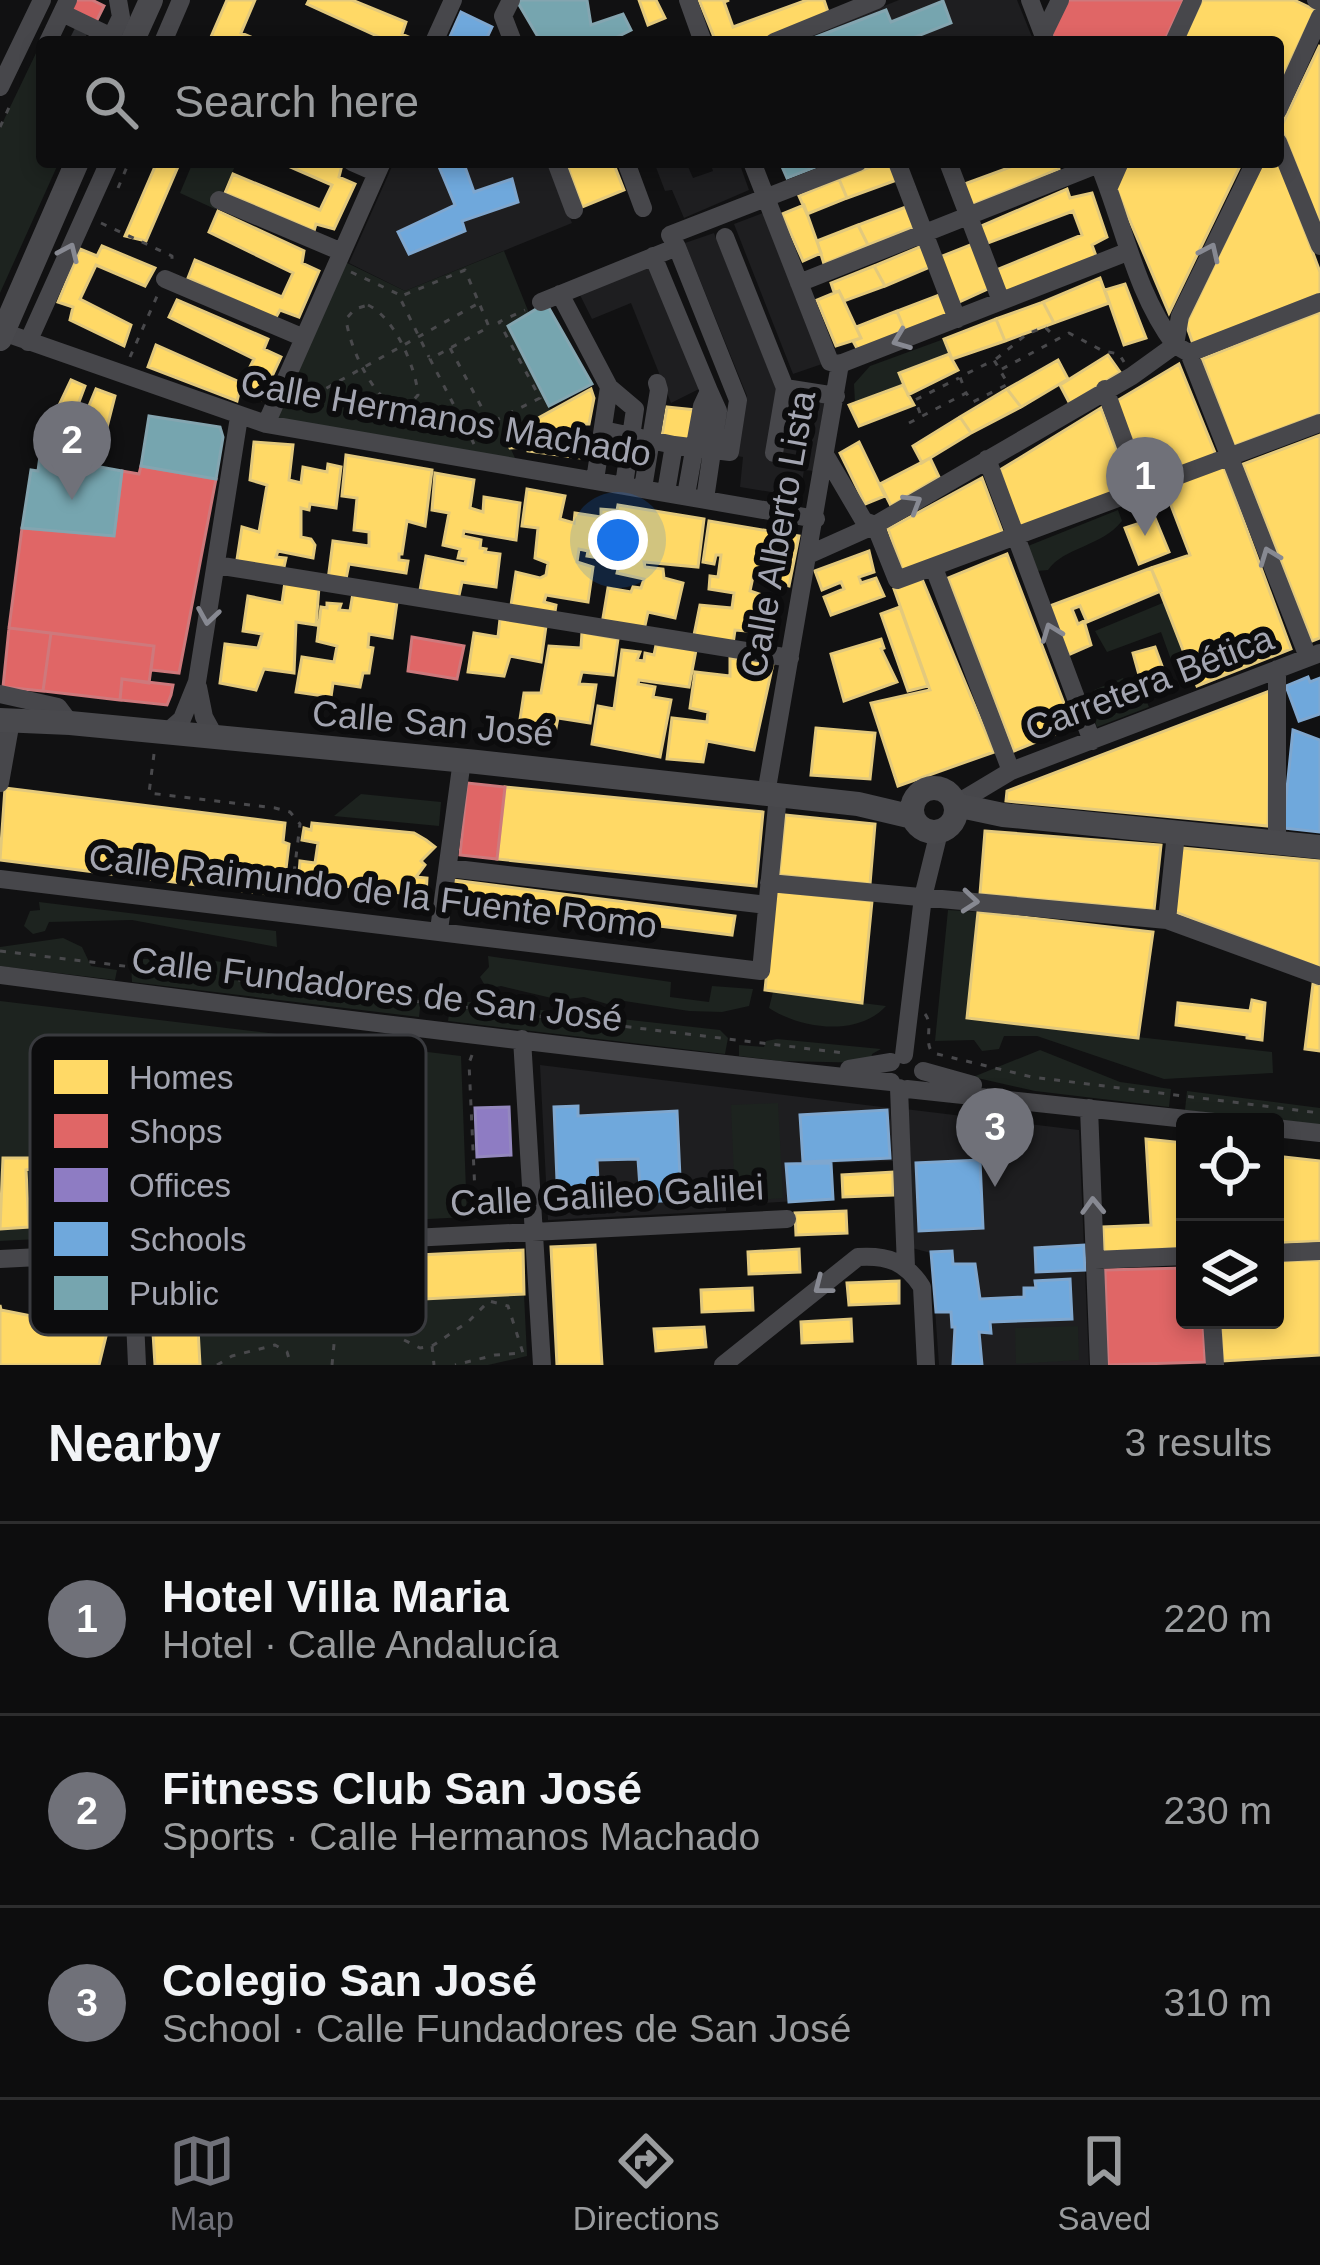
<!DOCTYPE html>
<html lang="en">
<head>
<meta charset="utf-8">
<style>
  body { margin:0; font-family:Arial,sans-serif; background:#1b1b1c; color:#f1f3f6 }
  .controls { position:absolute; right:36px; bottom:36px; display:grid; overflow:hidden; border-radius:12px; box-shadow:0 6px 18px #0003 }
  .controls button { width:108px; height:108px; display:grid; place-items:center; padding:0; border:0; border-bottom:3px solid #2d2d2e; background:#0d0d0e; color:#f1f3f6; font:60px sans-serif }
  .you { position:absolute; left:618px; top:540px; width:42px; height:42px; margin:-30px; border:9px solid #fff; border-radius:50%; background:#1a73e8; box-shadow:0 0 0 18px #1a73e833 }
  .badge { display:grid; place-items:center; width:78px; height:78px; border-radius:50%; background:#707179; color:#fff; font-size:39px; font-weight:700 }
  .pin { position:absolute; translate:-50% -99px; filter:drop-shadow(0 3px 6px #0008) }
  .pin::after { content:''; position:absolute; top:63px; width:42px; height:36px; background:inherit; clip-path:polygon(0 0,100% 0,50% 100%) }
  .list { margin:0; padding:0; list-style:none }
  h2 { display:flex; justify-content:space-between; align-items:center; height:156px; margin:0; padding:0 48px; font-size:51px }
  h2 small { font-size:39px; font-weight:400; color:#9a9c9e }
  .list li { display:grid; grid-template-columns:78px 1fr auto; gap:36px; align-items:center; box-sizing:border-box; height:192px; padding:0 48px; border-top:3px solid #2d2d2e }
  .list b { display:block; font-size:45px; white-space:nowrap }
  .list p { margin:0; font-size:39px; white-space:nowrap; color:#9a9c9e }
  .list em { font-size:39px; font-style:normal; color:#9a9c9e }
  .icon { flex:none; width:66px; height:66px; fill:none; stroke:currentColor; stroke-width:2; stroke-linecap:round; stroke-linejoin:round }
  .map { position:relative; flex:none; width:1320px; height:1365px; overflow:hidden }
  .search { position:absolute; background:#0d0d0e; box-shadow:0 6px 18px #0003; left:36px; right:36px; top:36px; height:132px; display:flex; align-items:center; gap:30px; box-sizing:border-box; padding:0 42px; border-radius:12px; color:#9a9c9e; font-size:45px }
  .sheet { height:732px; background:#0d0d0e }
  nav { display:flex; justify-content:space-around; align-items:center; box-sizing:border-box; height:168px; border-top:3px solid #2d2d2e; background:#0d0d0e; font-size:33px; color:#9a9c9e }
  nav a { display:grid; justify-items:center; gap:6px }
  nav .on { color:#707179 }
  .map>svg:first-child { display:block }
  .built { fill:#1e1e20 }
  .green { fill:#1d231f }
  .homes { fill:#ffd966; stroke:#e3c97c; stroke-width:3 }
  .shops { fill:#e06666; stroke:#ce797c; stroke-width:3 }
  .offices { fill:#8e7cc3; stroke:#9488be; stroke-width:3 }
  .schools { fill:#6fa8dc; stroke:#7fa7cf; stroke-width:3 }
  .public { fill:#76a5af; stroke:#84a5b0; stroke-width:3 }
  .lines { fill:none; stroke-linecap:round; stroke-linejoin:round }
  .minor-tunnel { stroke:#2e2f32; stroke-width:18; stroke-dasharray:18 9; stroke-linecap:butt }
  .path { stroke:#49494c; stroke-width:3; stroke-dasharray:6 9; stroke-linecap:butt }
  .minor { stroke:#47474b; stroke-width:18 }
  .major { stroke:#49494d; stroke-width:24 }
  .oneway { stroke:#878992 }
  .labels { text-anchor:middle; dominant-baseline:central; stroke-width:12; stroke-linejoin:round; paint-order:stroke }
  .street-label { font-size:36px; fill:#a3a5b1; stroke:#0c0c0d }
  .key { fill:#0c0c0d; stroke:#393a3e; stroke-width:3 }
  .key-label { font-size:33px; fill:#a3a5b1 }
</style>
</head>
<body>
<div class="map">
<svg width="1320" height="1365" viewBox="0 0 1320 1365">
  <rect width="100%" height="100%" fill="#111112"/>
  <path class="built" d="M899,0H1017L1034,42H793Z
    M394,162H547L572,223L405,291L349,263Z
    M654,162H686L693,178L713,171L710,162H739L749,190L684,218L672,190L665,191Z
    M763,213L822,364L793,374L734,224Z
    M714,233L777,391L769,458L780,459L790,397L824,403L814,471L804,470L801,490L779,487L777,493L740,487L743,457L737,456L747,396L685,243Z
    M652,266L701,388L671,403L631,303L592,319L578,291Z
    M540,1065L890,1108L894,1161L831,1163L833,1199L726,1205V1211L548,1220Z
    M905,1109L1079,1130L1089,1365H939L931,1253L912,1248Z"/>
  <path class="green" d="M38,49L42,52V162H59L0,293V128Z
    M193,162H237L215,209L180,193Z
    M504,251L529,313L508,326L551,410L505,436L519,467L266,424L339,259L405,291Z
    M944,339L949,354L899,373L903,385L855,403L854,384L870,366Z
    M1118,510L1122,521C1101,547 1064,547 1048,570L1037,571L1028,546Z
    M1165,602L1189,662L1174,668L1161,632L1107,652L1095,631Z
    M1123,678L1127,688H1141L1149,707L1097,727L1089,704L1098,701L1094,690Z
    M361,794L441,802L439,826L334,816Z
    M39,902L276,931L277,947L132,920L49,922L45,931L33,934L24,926L30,911L40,910Z
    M948,910L978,912L967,1018L1272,1052L1273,1073L1164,1079L1037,1036H1004L999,1049L982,1051L974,1040L935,1041Z
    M63,938L82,947L91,966L117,970L115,980L0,966V947Z
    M488,956L671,982L670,997L709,1002L712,986L753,989L749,1006L722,1012L689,1011L618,1000L607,1004L584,997L560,1000L501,986L487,989L480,977L489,967Z
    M142,959H205L421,999L419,1017L132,982L131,963Z
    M773,992L886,1006C858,1037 801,1029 769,1008Z
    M451,1000L720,1030L728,1038L725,1054L448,1021Z
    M0,1001L461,1056L467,1217L0,1241Z
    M777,1039L881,1049L872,1054L871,1063L780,1061L739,1056V1045L764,1047L766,1041Z
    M1040,1050L1120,1082L1171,1089L1169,1107L1035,1091L973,1077Z
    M1187,1091L1320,1108V1126L1185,1110Z
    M778,1103L783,1198L735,1202L731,1105Z
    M524,1294L527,1356L488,1365H200L197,1310Z
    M1078,1326L1079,1360L1016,1364L1015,1328Z"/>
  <path class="homes" d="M227,0H255L241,33L263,42H224L211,37Z
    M309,0H352L406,22L402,34L418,41L390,42L307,4Z
    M639,0H656L665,18L648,25Z
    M699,0H729L724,2L733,27L807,0H824L829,15L764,42H716Z
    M1202,0H1294L1315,10L1278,87V42H1182Z
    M1320,45V226L1281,127Z
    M1278,159L1320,272V294L1193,344L1186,324L1263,162H1278Z
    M157,162H180L146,241L125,236Z
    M279,162L342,165L339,177L355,184L334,229L316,224L314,231L225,193L233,174L320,210L332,185Z
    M566,162H613L624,190L582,207Z
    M883,162H888L897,180L847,198L839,179Z
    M1024,162H1057L1059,169L970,206L962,185Z
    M1128,162H1242L1169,313L1116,188Z
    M839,179L847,198L807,214L799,196Z
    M1067,189L1070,198L1092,193L1107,237L1092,245L1096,256L1003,293L996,270L1082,235L1073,211L988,243L979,227Z
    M804,205L821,253L803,261L782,214Z
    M906,207L914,227L868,245L858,225Z
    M218,211L304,251L302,263L319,271L299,317L280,310L275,319L188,278L195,260L282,297L293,273L209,232Z
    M858,225L868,245L824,264L817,241Z
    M973,244L992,287L957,303L940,257Z
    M102,246L155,268L145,286L96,265L80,299L131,325L124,346L70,320L73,307L58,302L80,249L97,256Z
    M922,246L930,267L885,286L874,266Z
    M874,266L885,286L844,301L839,291L834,292L831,283Z
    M1100,278L1109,303L1054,323L1043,302Z
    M1125,284L1146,338L1124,345L1105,290Z
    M839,291L861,338L836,346L817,300Z
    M939,295L949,314L905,331L897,311Z
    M177,300L268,339L264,349L281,357L261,400L239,393L237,401L148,367L156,345L242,383L254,359L169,317Z
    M1043,302L1054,323L1005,341L996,319Z
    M897,311L905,331L858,350L853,341L861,338L856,327Z
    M1320,312V414L1234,446L1202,359Z
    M996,319L1005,341L952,359L944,339Z
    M949,354L958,370L908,395L899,373Z
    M1108,355L1120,372L1070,404L1060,385Z
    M1058,360L1068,379L1021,407L1007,389Z
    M1179,364L1216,455L1150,479L1115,402Z
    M71,380L85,386L76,410L86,413L96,389L115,396L104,439L101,438L94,456L75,452L82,431L77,429L69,448L50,442L56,421L52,420Z
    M903,385L914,405L859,426L849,405Z
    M591,389L594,398L589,424H580L581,458L528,451V447L510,448L504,437Z
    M1007,389L1021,407L971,433L960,417Z
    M667,407L697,410L690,443L661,441Z
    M1101,408L1131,487L1019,530L1000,470Z
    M960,417L971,433L922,463L913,446Z
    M1320,435V638L1312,641L1243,464Z
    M254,442L293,445L289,480L301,483L303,467L327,472L328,464L341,467L336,508L310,504L309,510L301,508V537L311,539L315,545L313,558L278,551L276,557L286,558L284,567L236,566L242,527L259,532L267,485L250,480Z
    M859,442L885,496L865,504L840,453Z
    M346,455L432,470L425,526L407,521L402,554H399V560L408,561L406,573L349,564L345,584L328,580L333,541L369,546V532L354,530L357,498L342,496Z
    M930,458L939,477L891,506L880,484Z
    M1223,465L1291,649L1197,686L1151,568L1190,555L1164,487Z
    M435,473L474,480L470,508L483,512L484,497L520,503L516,540L464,531L463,536L481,540L480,548L486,549L485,552L500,554L496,587L462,582L458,600L419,596L426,556L465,564L466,559L458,558L460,549L443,545L449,513L432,510Z
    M982,478L1003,534L903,572L888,529Z
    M527,489L565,496L560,519L574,523L575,513L601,517V509L614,510L605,559L587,556L588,551L579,549L577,562L593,567L588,602L546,595L544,602L556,605L554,618L510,612L516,572L540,578L546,575L548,563L535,558L538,528L522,526Z
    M618,505L704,519L698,567L644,562L645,567L663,569L664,578L683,583L675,618L648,612L644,630L602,624L608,588L631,592L633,587L641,588L644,579L617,573L622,552H629V543L612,538Z
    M1155,518L1169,552L1139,564L1125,528Z
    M709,521L799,536L789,586L753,577L750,591L775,599L769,633L735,630L733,644L693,640L700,605L732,608L734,593L709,589L710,576L718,577L721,555H716L714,564L703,562Z
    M869,551L874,572L859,577L861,583L876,578L884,596L831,615L824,597L844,589L841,582L822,590L815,571Z
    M1007,554L1073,727L1014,751L948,578Z
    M1151,568L1161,591L1087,622L1080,606L1072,609L1078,624L1084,621L1091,645L1068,655L1050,606Z
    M922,579L994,752L898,786L871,703L930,690L894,589Z
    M285,582L319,587L316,625L296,622L294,673L264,669L256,690L220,683L225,644L258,648L262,634L243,631L248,596L282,603Z
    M353,593L397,602L392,638L369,634L368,647L373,648L369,673H363L360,687L333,683L331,697L296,692L302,657L334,662L337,646L317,641L321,607L327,608V603L341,604L339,610L350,611Z
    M900,607L928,686L908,691L881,614Z
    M500,619L546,626L541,662L510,656L504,676L468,672L474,633L498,637Z
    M582,632L618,639L613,675L582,672L579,684L596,685L590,723L558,718L554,738L519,726L524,693H541L549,646L581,648Z
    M881,639L884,648L881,649L897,682L844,701L831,654Z
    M656,645L696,650L689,687L639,680L638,684L655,687L653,697L671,700L660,757L592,744L598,706L614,709L622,650L640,652L637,660L644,661L645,653L654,655Z
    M1155,647L1165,674L1141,682L1133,653Z
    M730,658L773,664L754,750L707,741L703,762L667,759L672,718L707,722L708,712L690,708L695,672L730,676Z
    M1272,690L1268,826L1006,801L1007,791Z
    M816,728L875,733L870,779L811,775Z
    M505,787L763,812L756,886L497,859Z
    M5,788L285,823L283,842L289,844L285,877L279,876L276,895L0,860Z
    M785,815L875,824L870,884L779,875Z
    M312,823L414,833L426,840L435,847L421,861L425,865L416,877L427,878L426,896L303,881L305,874L299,873L300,861L315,863L318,843L302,840L304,828L311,830Z
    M985,831L1161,845L1154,910L980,894Z
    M1182,848L1320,861V968L1175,912Z
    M453,880L735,916L732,935L450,900Z
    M775,891L872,901L862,1003L765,990Z
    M978,912L1153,932L1138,1038L967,1018Z
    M1313,984L1320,985V1051L1305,1049Z
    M1252,1000L1265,1003L1262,1040L1247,1038V1035L1176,1025L1178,1003L1250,1011Z
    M1146,1139L1185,1143V1248L1104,1252L1103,1227L1151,1225Z
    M1275,1156L1320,1161V1241L1275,1243Z
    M3,1158H30V1169L26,1170L29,1227L0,1229Z
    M893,1172V1195L843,1197L842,1175Z
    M846,1211L847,1233L796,1235L795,1213Z
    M595,1245L602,1365H557L551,1247Z
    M799,1249L800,1272L749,1274L748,1252Z
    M523,1250L524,1294L197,1310L200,1365H155L149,1268Z
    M1320,1260V1355L1223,1361L1220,1320H1275V1261Z
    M899,1281V1303L849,1305L847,1283Z
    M752,1288L753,1310L702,1312L701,1290Z
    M0,1305L1,1310L102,1330L108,1328L99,1365H0Z
    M851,1319L852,1341L802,1343L801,1322Z
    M704,1327L706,1347L656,1351L654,1329Z"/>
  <path class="shops" d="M74,0H92L104,6L96,22L69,9Z
    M1068,0H1184L1164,42H1055L1052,33Z
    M141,466L216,479L179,673L151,670L154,646L9,628L22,528L114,536L122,471L139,474Z
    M9,628L51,633L43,691L3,687Z
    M51,633L154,646L149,683L122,679L120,700L43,691Z
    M412,637L464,646L457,679L408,671Z
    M122,679L173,685L171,695L167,705L120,700Z
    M467,783L505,787L497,859L460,855Z
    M1185,1268V1320H1203L1205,1362L1108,1365L1105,1270Z"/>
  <path class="offices" d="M509,1107L511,1155L477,1157L475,1108Z"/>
  <path class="schools" d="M461,12L492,27L485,42L448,41Z
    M437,162H470L464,164L474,192L512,179L518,202L462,221L465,231L409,254L398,232L455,205Z
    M1308,677L1310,682L1320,678V714L1299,721L1286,686Z
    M1293,730L1320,740V832L1283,828Z
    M578,1106V1116L677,1111L681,1200L641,1202L638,1159L597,1160L599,1204L558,1205L554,1107Z
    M887,1110L890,1158L803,1162L800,1115Z
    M980,1160L983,1228L919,1231L916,1163Z
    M831,1163L833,1199L789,1202L786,1164Z
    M1084,1245L1085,1270L1036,1272L1035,1248Z
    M952,1251L953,1264H975L980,1299L1024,1297V1288H1036L1035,1281L1070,1279L1072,1319L990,1322L991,1333L979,1332L982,1365H953L955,1327H952L951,1312H936L931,1252Z"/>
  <path class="public" d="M521,0H587L591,25L623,14L631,30L607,42H541L518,3Z
    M943,1L951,23L915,37L917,42H803L886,10L891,22Z
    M780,162H825L826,163L787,178Z
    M546,303L592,384L549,406L508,326Z
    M149,416L220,427L223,437L216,479L141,466Z
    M40,456L122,471L114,536L22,528L31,470L38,471Z"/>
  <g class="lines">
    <path class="minor-tunnel" d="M71,36L83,42"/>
    <path class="path" d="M0,127L12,101
      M118,188L129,162
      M101,223L172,256V263
      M351,272L398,294L429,357
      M368,305C394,317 416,367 418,395L409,405L394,407C370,391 350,348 346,319L355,309Z
      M450,348L490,423L540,398L499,322L525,310
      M130,357L158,294
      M996,359L1027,334L1045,327L1055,337
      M1002,369L1069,333L1103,351L1119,354L1124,362
      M314,412L316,394L479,303L465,270L399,297
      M920,413L915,400L959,378
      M909,423L966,393L960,377L994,360L1008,384L973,402L966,393
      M474,444L430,359L489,327L480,305
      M154,754L149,793L275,808L290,812L300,824L291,898
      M0,951L844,1053
      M925,1014C934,1025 923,1043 933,1053L1032,1077L1320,1113
      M472,1055L469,1063L476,1214
      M432,1346L468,1322L489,1301L508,1306L523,1353L495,1355L455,1365
      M217,1365L232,1356L275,1345L287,1352L291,1365
      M332,1365L337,1313L341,1308L387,1303L398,1309L402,1339L420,1348L432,1346L434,1365"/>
    <path class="minor" d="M511,0L503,16L513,42
      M688,0L703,42
      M1030,0L1046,42
      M1316,0L1320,2
      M62,13L112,37
      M1043,35L1060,0
      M48,42L68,0
      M109,42L121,17L118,0
      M163,42L181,0
      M434,42L453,0
      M774,42L877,0
      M1174,42L1193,0
      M0,87L42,0
      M1278,110L1320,17
      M1278,142L1320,246
      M352,162L377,173
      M556,162L574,210
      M626,162L643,208
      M752,162L830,362L840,364
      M897,162L957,319
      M948,162L1001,301
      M1255,162L1180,316L1175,345L1189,353L1308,657
      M1109,187L1120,162
      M219,200L342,252
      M725,237L785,388L774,453
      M677,247L670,235L858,162
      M653,256L709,391L702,406L686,495
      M165,279L304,338
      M799,283L1099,164
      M560,294L609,387L595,480
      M541,302L677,247L738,400L730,452L674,445
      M3,332L266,424L816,519
      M28,342L109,162
      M1189,353L1320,302
      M840,364L1127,252
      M609,387L635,409L624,485
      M785,388L836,396
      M1105,389L1142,491
      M266,424L382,162
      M603,430L674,445L666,492
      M827,458L864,521L875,525L897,580L1320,423
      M987,459L1092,741
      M643,488L659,390L657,383
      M705,499L718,411L709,391
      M808,555L875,525L1132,376L1175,345C1134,290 1124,224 1098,162
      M216,565L790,658
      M934,568L1011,771
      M198,687L204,717L216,739
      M0,694L58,707L70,723
      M166,733L182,719L197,682L239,417
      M0,783L11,721
      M766,794L840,364
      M956,804L1011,771L1320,653
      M1277,844V669
      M448,868L767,905
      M0,879L761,971L778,795
      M769,883L1167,920L1320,976
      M1167,920L1176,833
      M439,930L462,760
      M0,975C297,1014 594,1051 891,1082
      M522,1039L542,1365
      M904,1055L923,897L939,832
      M849,1069L891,1062
      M923,1071L973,1085
      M899,1088L906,1267
      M907,1089L1214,1122
      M1089,1108L1099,1365
      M1275,1128L1320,1133
      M132,1252L137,1365
      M1275,1253L1320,1251
      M0,1259L787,1219
      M1095,1260L1185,1256
      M1212,1320L1215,1365
      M723,1365L858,1257C888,1255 906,1262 922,1287L926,1365"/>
    <path class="major" d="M132,42L151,0
      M0,339L77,162
      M0,720L70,723L477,762L858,804L913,817
      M912 810a22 22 0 1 1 44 0a22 22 0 1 1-44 0Z
      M956,805L1003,815L1320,847"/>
  </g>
  <defs><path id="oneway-chevron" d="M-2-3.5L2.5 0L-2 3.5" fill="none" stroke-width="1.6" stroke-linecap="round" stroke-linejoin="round" transform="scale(3)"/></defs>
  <g class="oneway">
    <use href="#oneway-chevron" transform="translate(69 252) rotate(-66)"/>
    <use href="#oneway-chevron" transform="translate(1210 252) rotate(-65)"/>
    <use href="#oneway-chevron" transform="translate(901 340) rotate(159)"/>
    <use href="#oneway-chevron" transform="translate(913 503) rotate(-31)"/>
    <use href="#oneway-chevron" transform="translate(1269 556) rotate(-111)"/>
    <use href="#oneway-chevron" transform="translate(208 616) rotate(99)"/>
    <use href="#oneway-chevron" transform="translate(1051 632) rotate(-111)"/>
    <use href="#oneway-chevron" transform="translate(970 901) rotate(5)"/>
    <use href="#oneway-chevron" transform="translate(1093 1206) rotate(-92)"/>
    <use href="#oneway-chevron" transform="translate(822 1286) rotate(142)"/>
  </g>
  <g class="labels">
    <g class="street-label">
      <text transform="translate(446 418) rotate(10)">Calle Hermanos Machado</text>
      <text transform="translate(778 534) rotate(-80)">Calle Alberto Lista</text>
      <text transform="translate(1149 683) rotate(-21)">Carretera Bética</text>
      <text transform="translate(433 723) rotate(5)">Calle San José</text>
      <text transform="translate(373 891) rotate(7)">Calle Raimundo de la Fuente Romo</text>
      <text transform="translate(377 989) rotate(7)">Calle Fundadores de San José</text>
      <text transform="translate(607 1195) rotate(-3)">Calle Galileo Galilei</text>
    </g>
  </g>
  <rect x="30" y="1035" width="396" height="300" rx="18" class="key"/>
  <rect x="54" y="1060" width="54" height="34" fill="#ffd966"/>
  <rect x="54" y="1114" width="54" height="34" fill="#e06666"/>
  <rect x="54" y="1168" width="54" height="34" fill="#8e7cc3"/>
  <rect x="54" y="1222" width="54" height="34" fill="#6fa8dc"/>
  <rect x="54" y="1276" width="54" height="34" fill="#76a5af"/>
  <g class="key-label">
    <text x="129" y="1089">Homes</text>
    <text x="129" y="1143">Shops</text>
    <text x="129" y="1197">Offices</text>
    <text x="129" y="1251">Schools</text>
    <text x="129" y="1305">Public</text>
  </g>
</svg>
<div class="controls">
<button><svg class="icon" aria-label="locate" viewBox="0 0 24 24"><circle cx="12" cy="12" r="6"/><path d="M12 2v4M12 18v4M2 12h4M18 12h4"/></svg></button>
<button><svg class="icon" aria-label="layers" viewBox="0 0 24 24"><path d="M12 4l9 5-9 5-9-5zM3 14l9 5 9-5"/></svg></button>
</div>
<div class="you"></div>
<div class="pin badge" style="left:1145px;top:536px">1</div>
<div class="pin badge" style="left:72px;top:500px">2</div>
<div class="pin badge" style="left:995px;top:1187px">3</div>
<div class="search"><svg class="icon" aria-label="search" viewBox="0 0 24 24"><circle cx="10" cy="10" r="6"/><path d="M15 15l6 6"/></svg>Search here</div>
</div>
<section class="sheet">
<h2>Nearby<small>3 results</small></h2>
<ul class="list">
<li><span class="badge">1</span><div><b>Hotel Villa Maria</b><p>Hotel · Calle Andalucía</p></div><em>220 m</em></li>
<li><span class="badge">2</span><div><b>Fitness Club San José</b><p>Sports · Calle Hermanos Machado</p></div><em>230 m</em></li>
<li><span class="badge">3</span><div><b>Colegio San José</b><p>School · Calle Fundadores de San José</p></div><em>310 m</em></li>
</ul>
</section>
<nav>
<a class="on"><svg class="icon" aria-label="map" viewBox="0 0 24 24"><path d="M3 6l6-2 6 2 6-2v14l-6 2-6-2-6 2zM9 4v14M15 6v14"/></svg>Map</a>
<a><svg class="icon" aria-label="directions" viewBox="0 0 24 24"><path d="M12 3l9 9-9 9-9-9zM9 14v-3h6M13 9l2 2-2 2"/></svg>Directions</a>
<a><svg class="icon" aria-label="saved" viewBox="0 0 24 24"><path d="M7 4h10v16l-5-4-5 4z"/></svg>Saved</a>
</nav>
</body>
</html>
